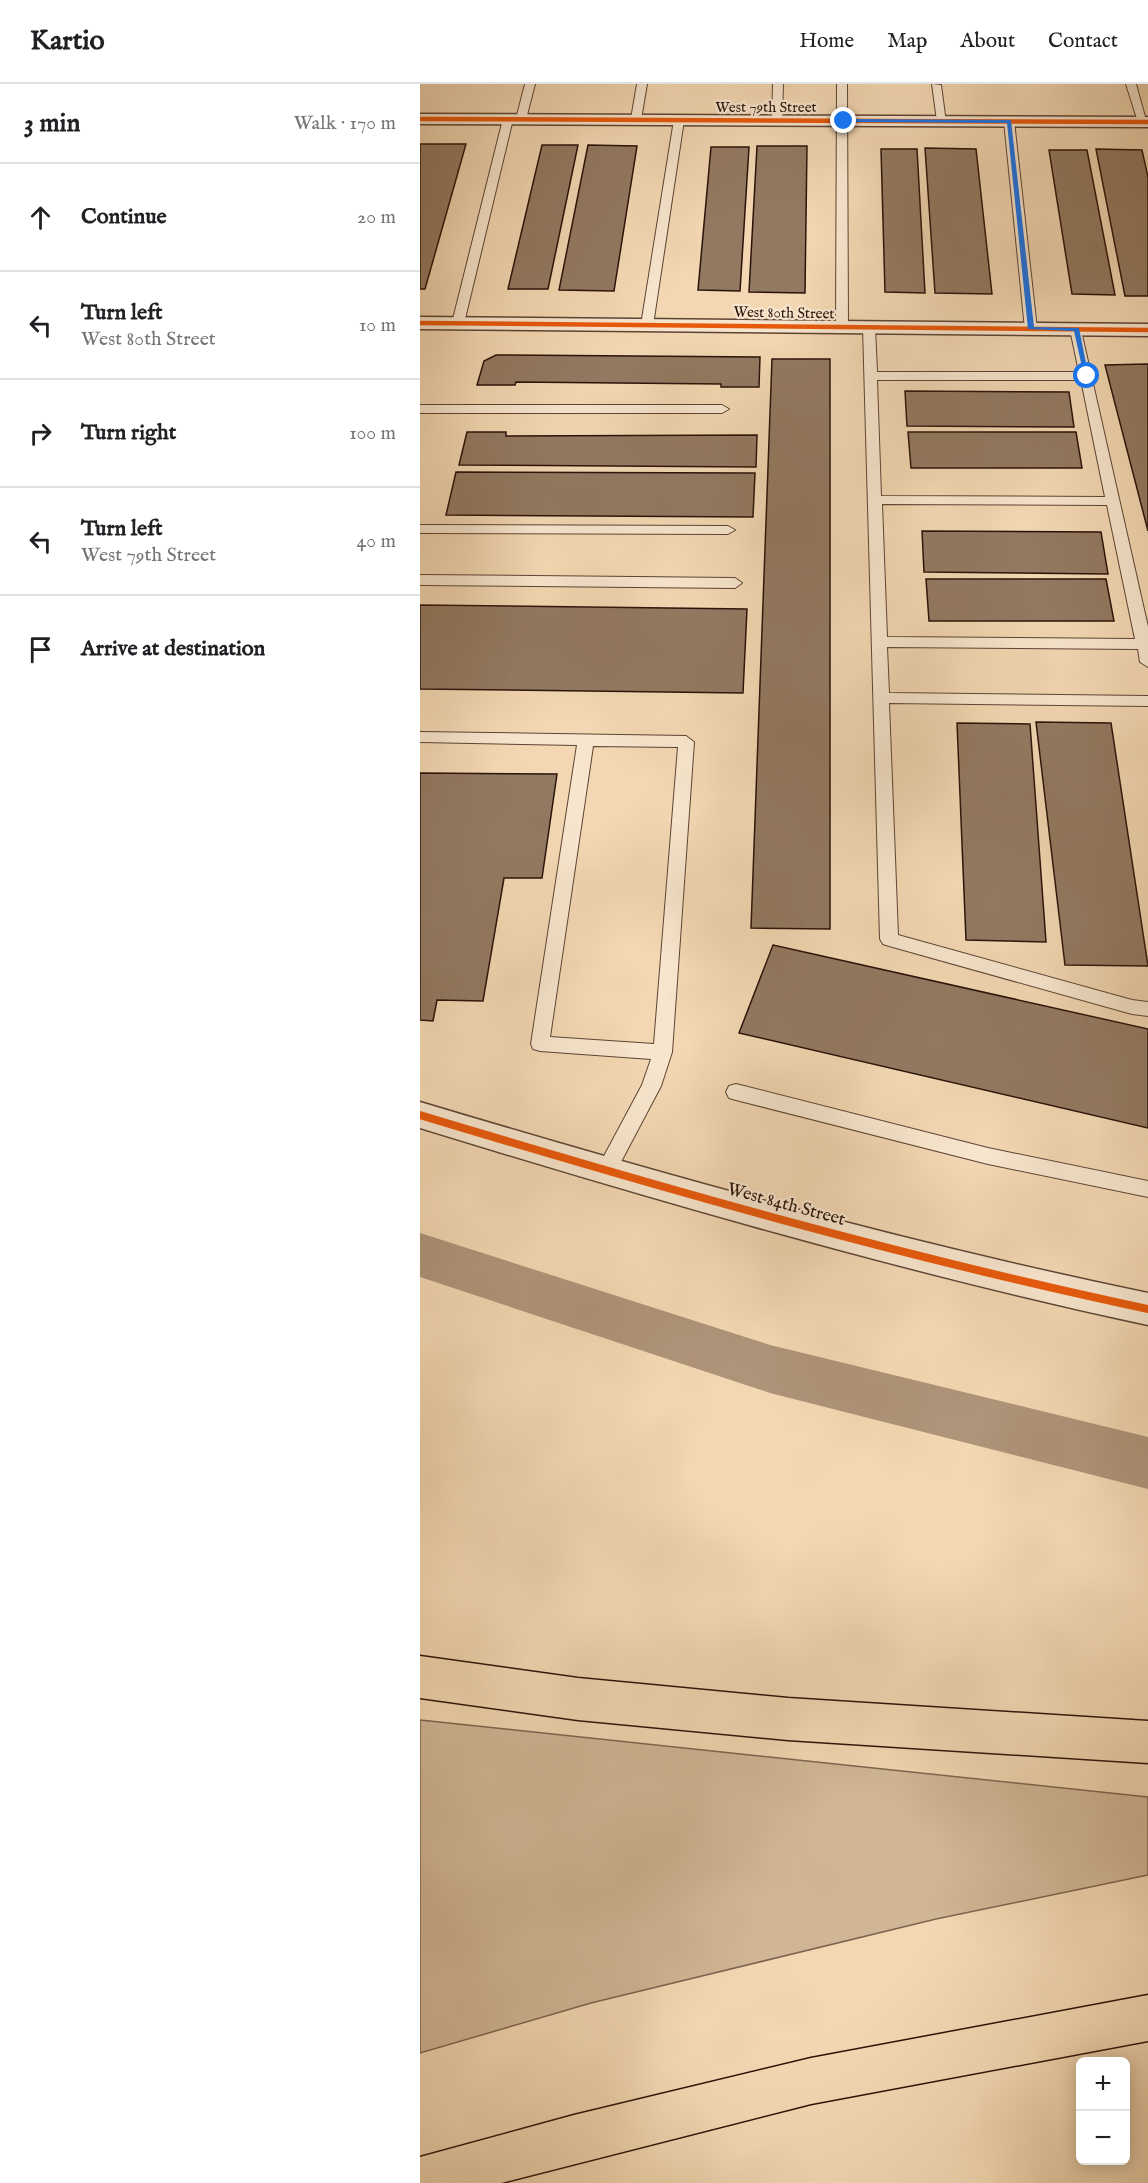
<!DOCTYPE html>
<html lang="en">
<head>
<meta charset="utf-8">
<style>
  body { margin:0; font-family:"IM FELL English",serif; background:#f6f6f6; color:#202124 }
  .controls { position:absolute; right:18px; bottom:18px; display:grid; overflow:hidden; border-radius:9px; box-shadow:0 3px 15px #0003 }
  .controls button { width:54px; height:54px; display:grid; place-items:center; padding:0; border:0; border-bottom:2px solid #e0e0e0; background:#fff; color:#202124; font:30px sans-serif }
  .stop { position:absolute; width:18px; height:18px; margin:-14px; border:4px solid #1a73e8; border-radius:50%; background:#fff }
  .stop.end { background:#1a73e8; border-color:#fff; box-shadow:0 2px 6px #0008 }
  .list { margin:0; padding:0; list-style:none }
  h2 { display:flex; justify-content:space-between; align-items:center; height:78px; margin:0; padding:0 24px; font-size:26px }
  h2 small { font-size:20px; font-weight:400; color:#757577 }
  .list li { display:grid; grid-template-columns:39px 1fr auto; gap:18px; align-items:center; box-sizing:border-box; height:108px; padding:0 24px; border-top:2px solid #e0e0e0 }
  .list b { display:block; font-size:22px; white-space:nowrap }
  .list p { margin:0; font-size:20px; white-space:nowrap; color:#757577 }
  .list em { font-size:20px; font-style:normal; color:#757577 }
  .icon { flex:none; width:33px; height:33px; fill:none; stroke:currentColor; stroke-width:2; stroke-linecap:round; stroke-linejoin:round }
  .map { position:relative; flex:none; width:728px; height:2099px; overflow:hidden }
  header { display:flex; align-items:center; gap:36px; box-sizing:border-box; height:84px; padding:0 30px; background:#fff; border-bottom:2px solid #e0e0e0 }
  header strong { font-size:28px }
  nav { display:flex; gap:33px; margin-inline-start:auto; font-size:21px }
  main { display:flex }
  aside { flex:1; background:#fff }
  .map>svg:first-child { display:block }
  .green { fill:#d0b695; stroke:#7e6450; stroke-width:1.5 }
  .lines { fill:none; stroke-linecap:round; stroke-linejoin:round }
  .canal { fill:#ae9479; fill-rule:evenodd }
  .building { fill:#927961; stroke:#2b130a; stroke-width:1.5 }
  .service-casing { stroke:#5d4434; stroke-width:2 }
  .minor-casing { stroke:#5d4434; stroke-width:3 }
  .tertiary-casing { stroke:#5d4434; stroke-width:3 }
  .motorway-casing { stroke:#2b130a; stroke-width:3 }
  .service { fill:#f7e5cd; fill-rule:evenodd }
  .minor { fill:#f7e5cd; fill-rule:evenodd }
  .tertiary { fill:#f7e5cd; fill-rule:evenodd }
  .motorway { fill:#f2d7b2; fill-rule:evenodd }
  .cycleway-far1-casing { stroke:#f7e5cd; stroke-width:7 }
  .cycleway-casing { stroke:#f7e5cd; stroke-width:11 }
  .cycleway-far1 { stroke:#e8590c; stroke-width:4.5 }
  .cycleway { stroke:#e8590c; stroke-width:8 }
  .route { fill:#1a73e8 }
  .labels { text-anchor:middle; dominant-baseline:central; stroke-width:4.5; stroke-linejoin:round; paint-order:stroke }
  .far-street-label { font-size:15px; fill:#2b130a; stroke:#f7e5cd }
  .street-label { font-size:18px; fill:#2b130a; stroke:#f7e5cd }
</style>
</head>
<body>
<header>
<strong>Kartio</strong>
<nav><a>Home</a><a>Map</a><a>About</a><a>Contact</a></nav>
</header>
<main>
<aside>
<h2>3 min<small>Walk · 170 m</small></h2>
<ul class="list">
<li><svg class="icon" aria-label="ahead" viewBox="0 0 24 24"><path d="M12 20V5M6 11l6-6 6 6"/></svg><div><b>Continue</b></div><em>20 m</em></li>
<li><svg class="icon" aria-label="left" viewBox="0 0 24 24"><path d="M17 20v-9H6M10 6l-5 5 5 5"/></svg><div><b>Turn left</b><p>West 80th Street</p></div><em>10 m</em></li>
<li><svg class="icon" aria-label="right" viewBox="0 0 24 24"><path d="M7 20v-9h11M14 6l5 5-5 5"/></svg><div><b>Turn right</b></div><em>100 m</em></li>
<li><svg class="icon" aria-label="left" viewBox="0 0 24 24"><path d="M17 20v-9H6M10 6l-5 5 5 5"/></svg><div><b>Turn left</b><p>West 79th Street</p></div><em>40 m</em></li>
<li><svg class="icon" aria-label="arrive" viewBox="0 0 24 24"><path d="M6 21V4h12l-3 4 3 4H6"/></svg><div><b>Arrive at destination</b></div></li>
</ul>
</aside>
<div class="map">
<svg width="728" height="2099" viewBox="0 0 728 2099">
  <rect width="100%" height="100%" fill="#f2d7b2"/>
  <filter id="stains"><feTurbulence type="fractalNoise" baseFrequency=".00333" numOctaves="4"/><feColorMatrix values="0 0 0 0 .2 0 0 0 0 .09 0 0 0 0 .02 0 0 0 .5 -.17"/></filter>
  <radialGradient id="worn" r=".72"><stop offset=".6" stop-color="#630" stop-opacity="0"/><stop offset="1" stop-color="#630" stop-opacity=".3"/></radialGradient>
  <path class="green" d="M0,1636L728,1713V1791L516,1835L171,1919L0,1969Z"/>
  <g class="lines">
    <path class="canal" d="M0,1149L350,1261L728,1353V1405L350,1309L0,1193Z"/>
  </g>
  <path class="building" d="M0,60H46L5,205H0Z
    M122,61H158L128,205H88Z
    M168,61L217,62L194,207L139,206Z
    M337,62H387L385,209L329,208Z
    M291,63H329L320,207L278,206Z
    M505,64L556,65L572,210L515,209Z
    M461,65H497L505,209L465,208Z
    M676,65L722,66L728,93V212H705Z
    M629,66H667L695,211L652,210Z
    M76,271L340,273L339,303H301V300L96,298L95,301H57L64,277Z
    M352,275H410V845L331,844Z
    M728,280V447L685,281Z
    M485,307L649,308L654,343L487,342Z
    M47,348H86V352L337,351L336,383L39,381Z
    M488,348H656L662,384H491Z
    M36,388L335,389L333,433L26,431Z
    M502,447L681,448L688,490L504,488Z
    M506,495H686L694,537H509Z
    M0,521L327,525L323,609L0,605Z
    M616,638L691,639L728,882L645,881Z
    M537,639L610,640L626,858L546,856Z
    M0,689L137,690L122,794H84L63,917L17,916L13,937L0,936Z
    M353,861L728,945V1044L319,949Z"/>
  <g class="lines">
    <defs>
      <path id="service" d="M105,0H115L106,35L101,38L96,35Z
        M217,0H227L221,35L216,38L211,35Z
        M353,0H363L362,36L357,39L352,36Z
        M417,0H427L428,243L422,247L416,243Z
        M512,0L521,1L526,39L517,37Z
        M706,0H716L727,40L718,38Z
        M88,32L93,35L44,239L38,243L32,239L83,35Z
        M259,33L264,36L233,241L227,245L221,241L254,36Z
        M589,34L594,37L617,245L611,249L605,245L584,37Z
        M449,239L455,243L457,288H659L650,245L652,242H660L728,543V583L720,578L718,565L467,563L469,609L728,612V622L469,619L478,851L712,916L728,918V932L712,930L469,862L463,860L460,855L443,243ZM457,296H661L685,413L461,412ZM462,420L687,421L715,555L467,553Z
        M0,321H302L309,325L302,329H0Z
        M0,441L308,442L315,446L308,450L0,449Z
        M0,491L315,494L322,499L315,504L0,501Z
        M0,648L266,652L274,658L252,968L241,1002L193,1093L186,1095L179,1093L176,1087L222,1001L231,975L120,967L113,965L111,960L157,661L0,658ZM173,662L258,663L234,960L130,953Z
        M316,1000L568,1064L728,1097V1113L568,1080L316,1016L309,1014L306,1008L309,1002Z"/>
      <path id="minor" d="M0,30L728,33V43L0,40Z
        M0,233L728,240V252L0,245Z"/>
      <path id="tertiary" d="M0,1018C241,1090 482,1158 728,1209V1241C482,1188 241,1118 0,1044Z"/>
      <path id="motorway" d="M0,1572L158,1594L368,1614L728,1637V1679L368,1656L158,1636L0,1614Z
        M728,1911V1957L391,2020L81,2099H0V2073L154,2031L391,1974Z"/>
    </defs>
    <use href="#service" class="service-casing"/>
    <use href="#minor" class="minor-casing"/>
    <use href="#tertiary" class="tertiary-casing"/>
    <use href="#motorway" class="motorway-casing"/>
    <use href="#service" class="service"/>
    <use href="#minor" class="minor"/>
    <use href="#tertiary" class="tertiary"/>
    <use href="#motorway" class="motorway"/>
    <defs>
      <path id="cycleway-far1" d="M0,35L728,38
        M0,239L728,246"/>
      <path id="cycleway" d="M0,1031C241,1104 482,1173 728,1225"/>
    </defs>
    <use href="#cycleway-far1" class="cycleway-far1-casing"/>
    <use href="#cycleway" class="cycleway-casing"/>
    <use href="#cycleway-far1" class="cycleway-far1"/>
    <use href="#cycleway" class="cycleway"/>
  </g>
  <path class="route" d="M424,35L591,36L614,243L659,244L669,294L664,292L654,247L608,245L587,39L422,38Z"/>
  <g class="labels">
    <g class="far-street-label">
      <text x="346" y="23">West 79th Street</text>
      <text transform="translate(364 229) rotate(1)">West 80th Street</text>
    </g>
    <g class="street-label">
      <text transform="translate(366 1121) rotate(15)">West 84th Street</text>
    </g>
  </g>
  <rect width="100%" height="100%" filter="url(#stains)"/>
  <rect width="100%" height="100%" fill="url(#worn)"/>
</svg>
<div class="controls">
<button>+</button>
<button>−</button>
</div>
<div class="stop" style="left:667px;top:292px"></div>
<div class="stop end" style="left:424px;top:37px"></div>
</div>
</main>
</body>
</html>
